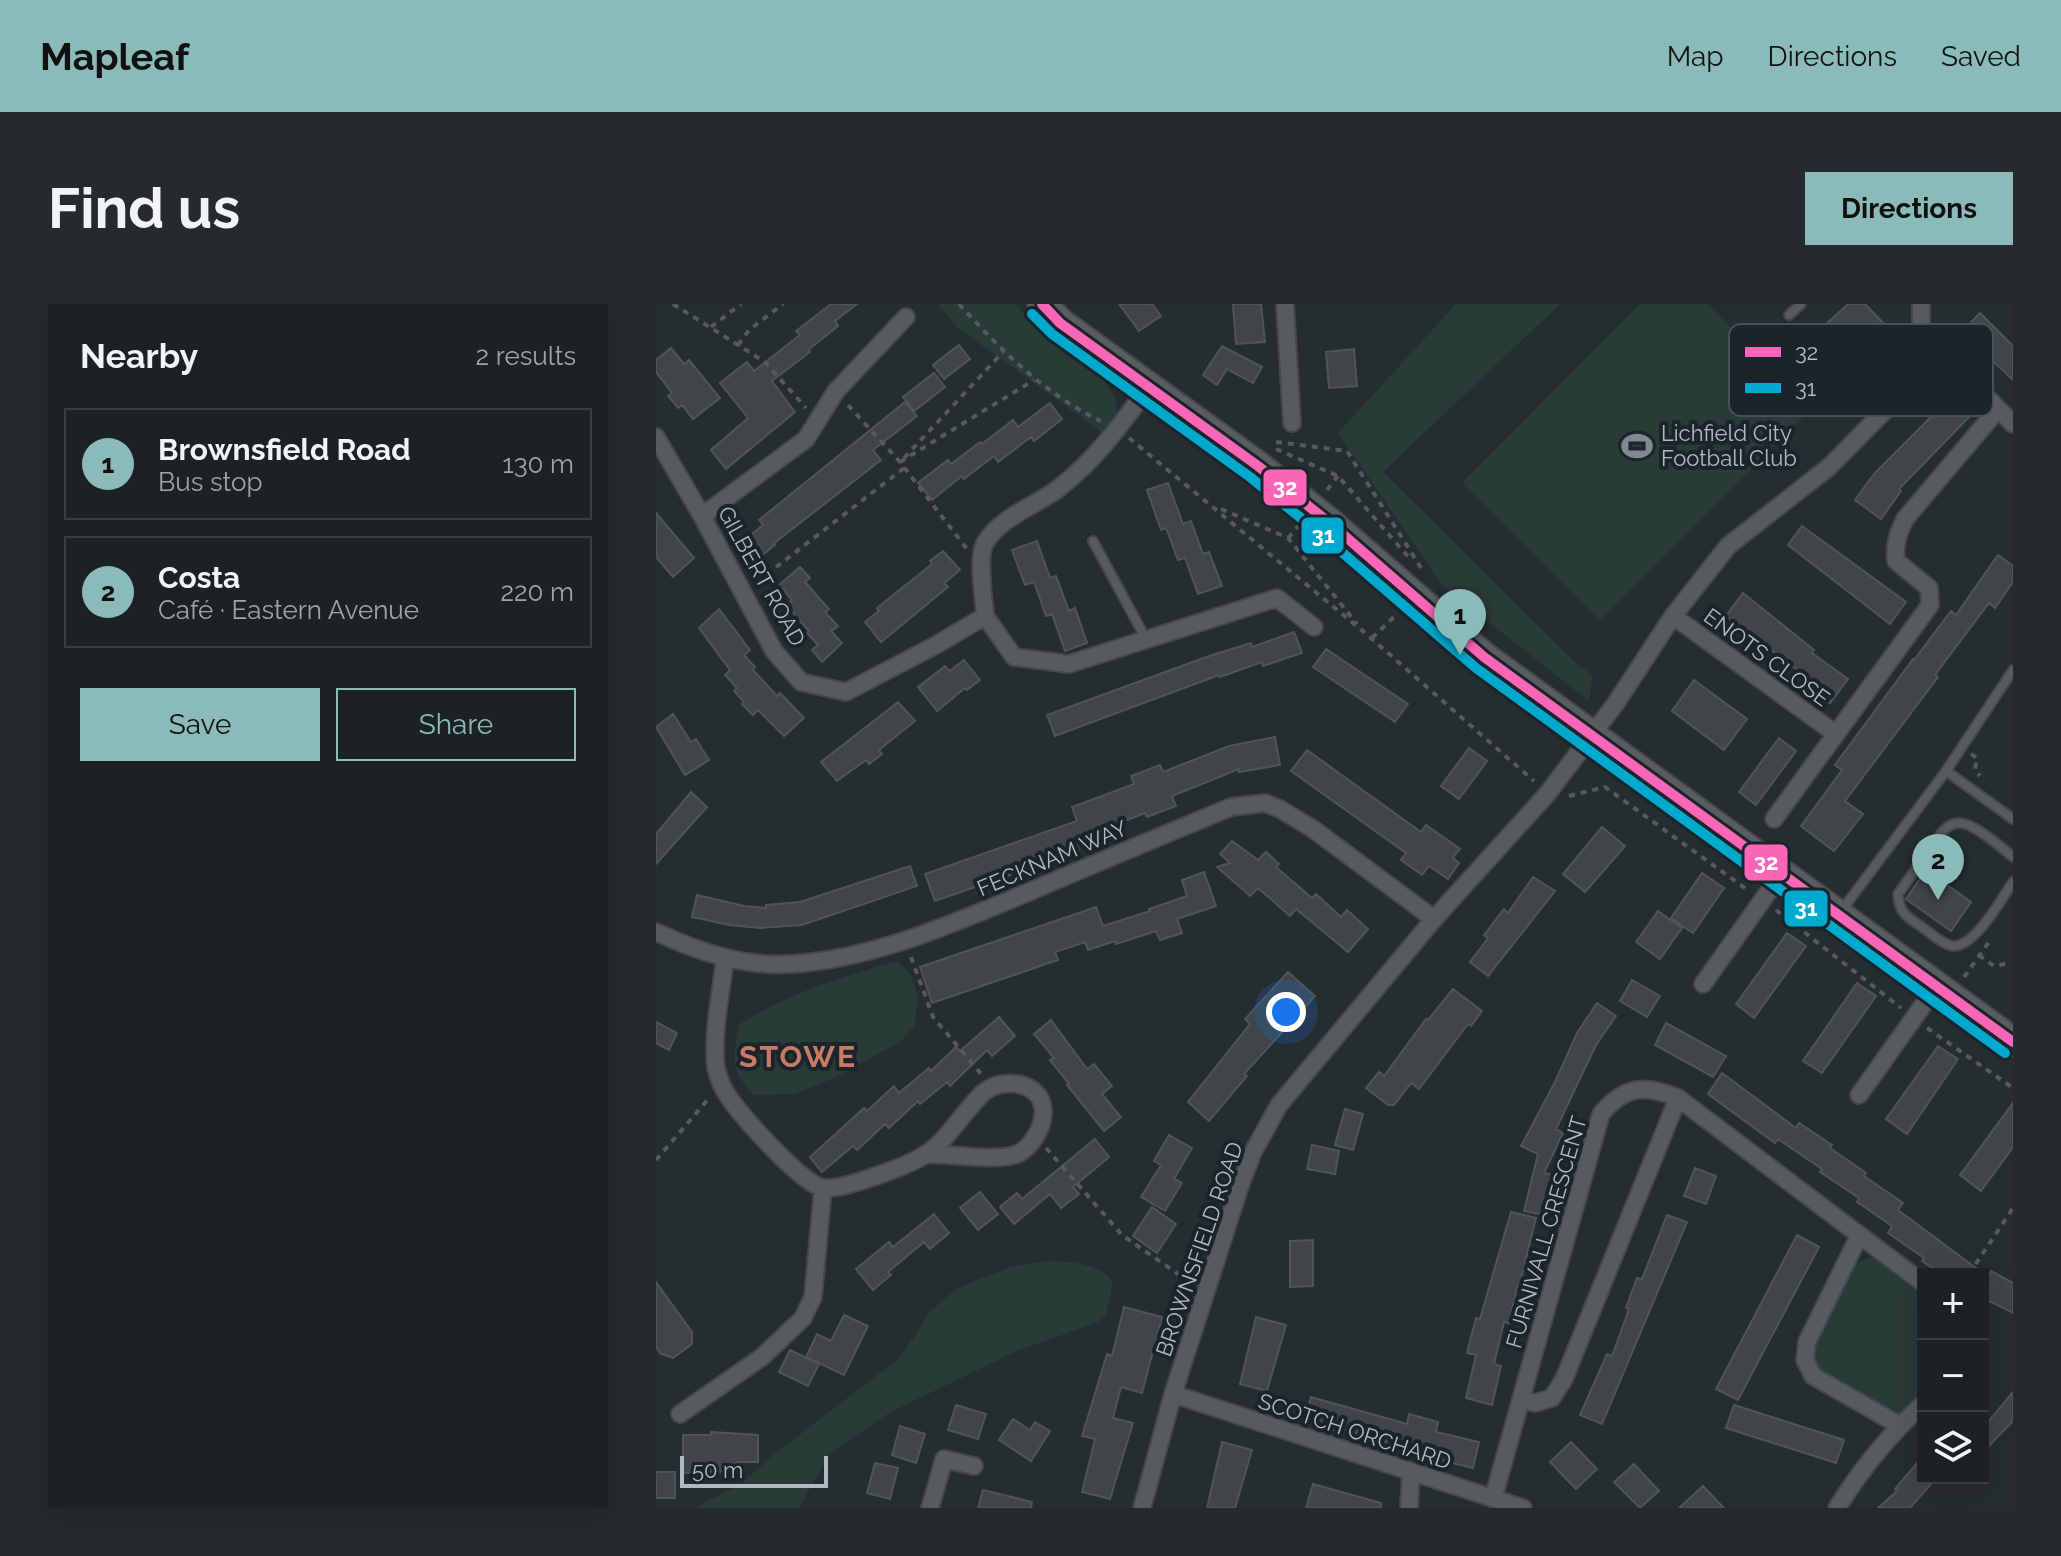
<!DOCTYPE html>
<html lang="en">
<head>
<meta charset="utf-8">
<style>
  body { margin:0; font-family:Raleway,sans-serif; background:#252a2c; color:#f1f3f6 }
  .controls { position:absolute; right:24px; bottom:24px; display:grid; overflow:hidden; border-radius:0px; box-shadow:0 8px 32px #0002 }
  .controls button { width:72px; height:72px; display:grid; place-items:center; padding:0; border:0; border-bottom:2px solid #3a3f41; background:#1c2224; color:#f1f3f6; font:40px sans-serif }
  .scale { position:absolute; left:24px; bottom:20px; width:148px; box-sizing:border-box; padding-left:8px; border:4px solid #afbbc2; border-top:0; font-size:22px; line-height:28px; white-space:nowrap; color:#afbbc2; -webkit-text-stroke:6px #1b242a; paint-order:stroke }
  .you { position:absolute; left:630px; top:708px; width:28px; height:28px; margin:-20px; border:6px solid #fff; border-radius:50%; background:#1a73e8; box-shadow:0 0 0 12px #1a73e833 }
  .badge { display:grid; place-items:center; width:52px; height:52px; border-radius:50%; background:#8bbbb9; color:#111; font-size:26px; font-weight:700 }
  .pin { position:absolute; translate:-50% -66px; filter:drop-shadow(0 2px 4px #0008) }
  .pin::after { content:''; position:absolute; top:42px; width:28px; height:24px; background:inherit; clip-path:polygon(0 0,100% 0,50% 100%) }
  .list { margin:0; padding:0; list-style:none }
  h2 { display:flex; justify-content:space-between; align-items:center; height:104px; margin:0; padding:0 32px; font-size:34px }
  h2 small { font-size:26px; font-weight:400; color:#a0a4a6 }
  .list li { display:grid; grid-template-columns:52px 1fr auto; gap:24px; align-items:center; box-sizing:border-box; height:112px; margin:0 16px 16px; padding:0 16px; border:2px solid #3a3f41; border-radius:0px }
  .list b { display:block; font-size:30px; white-space:nowrap }
  .list p { margin:0; font-size:26px; white-space:nowrap; color:#a0a4a6 }
  .list em { font-size:26px; font-style:normal; color:#a0a4a6 }
  .actions { display:flex; gap:16px; padding:24px 32px }
  .actions a { flex:1; padding:18px 0; border:2px solid #8bbbb9; border-radius:0px; text-align:center; font-size:28px; color:#8bbbb9 }
  .actions .main { background:#8bbbb9; color:#111 }
  .icon { flex:none; width:44px; height:44px; fill:none; stroke:currentColor; stroke-width:2; stroke-linecap:round; stroke-linejoin:round }
  .map { position:relative; flex:none; width:1357px; height:1204px; overflow:hidden; border-radius:0px }
  header { display:flex; align-items:center; gap:48px; box-sizing:border-box; height:112px; padding:0 40px; background:#8bbbb9; color:#111 }
  header strong { font-size:38px }
  nav { display:flex; gap:44px; margin-inline-start:auto; font-size:28px }
  .intro { display:flex; align-items:center; justify-content:space-between; box-sizing:border-box; height:192px; padding:0 48px }
  h1 { margin:0; font-size:56px }
  .button { padding:20px 36px; border-radius:0px; background:#8bbbb9; color:#111; font-size:28px; font-weight:700 }
  main { display:flex; gap:48px; padding:0 48px }
  aside { flex:1; background:#1c2224; border-radius:0px; box-shadow:0 8px 32px #0002 }
  .map>svg:first-child { display:block }
  .green { fill:#293b37 }
  .building { fill:#3f4548; stroke:#4e5558; stroke-width:2 }
  .lines { fill:none; stroke-linecap:round; stroke-linejoin:round }
  .lane-casing { stroke:#44484b; stroke-width:12 }
  .street-casing { stroke:#44484b; stroke-width:20 }
  .highway-casing { stroke:#43494c; stroke-width:32 }
  .path { stroke:#555a5d; stroke-width:4; stroke-dasharray:6 6; stroke-linecap:butt }
  .lane { stroke:#555b5f; stroke-width:8 }
  .street { stroke:#555b5f; stroke-width:16 }
  .highway { stroke:#5a5d60; stroke-width:28 }
  .bus-1-casing { stroke:#1b242a; stroke-width:16 }
  .bus-2-casing { stroke:#1b242a; stroke-width:16 }
  .bus-1 { stroke:#fa66b7; stroke-width:10 }
  .bus-2 { stroke:#00a9ce; stroke-width:10 }
  .labels { text-anchor:middle; dominant-baseline:central; stroke-width:8; stroke-linejoin:round; paint-order:stroke }
  .poi-label { font-size:22px; fill:#afbbc2; stroke:#1b242a; text-anchor:start }
  .street-label { font-size:22px; fill:#afbbc2; stroke:#1b242a }
  .district-label { font-size:30px; font-weight:bold; letter-spacing:2px; fill:#c77b65; stroke:#1b242a }
  .key { fill:#1b242a; stroke:#475158; stroke-width:2 }
  .key-label { font-size:22px; fill:#afbbc2 }
  .line-badge { stroke:#1b242a; stroke-width:3 }
  .badge-label { font-size:22px; text-anchor:middle; font-weight:bold; fill:#fff }
</style>
</head>
<body>
<header>
<strong>Mapleaf</strong>
<nav><a>Map</a><a>Directions</a><a>Saved</a></nav>
</header>
<div class="intro"><h1>Find us</h1><a class="button">Directions</a></div>
<main>
<aside>
<h2>Nearby<small>2 results</small></h2>
<ul class="list">
<li><span class="badge">1</span><div><b>Brownsfield Road</b><p>Bus stop</p></div><em>130 m</em></li>
<li><span class="badge">2</span><div><b>Costa</b><p>Café · Eastern Avenue</p></div><em>220 m</em></li>
</ul>
<div class="actions"><a class="main">Save</a><a>Share</a></div>
</aside>
<div class="map">
<svg width="1357" height="1204" viewBox="0 0 1357 1204">
  <rect width="100%" height="100%" fill="#262d30"/>
  <path class="green" d="M282,0H359L378,21L450,78L460,96L462,112L448,130L301,23Z
    M800,0H904L727,168L921,360L937,371L933,397L787,282L682,129Z
    M984,0H1051L1156,104L944,316L806,179Z
    M242,657L255,671L262,692L259,721L244,738L180,773L139,790L97,791C73,764 78,755 82,721C130,690 188,672 242,657Z
    M1216,953L1267,987V1090L1242,1112L1166,1070L1159,1057V1041L1198,960Z
    M394,957C419,959 441,958 457,978L450,1011L442,1018L358,1048L233,1109L173,1150L143,1204H38L85,1180L117,1151L241,1056L259,1032L273,1008L302,984L354,963Z"/>
  <path class="building" d="M175,0H201L179,17L182,22L152,46L154,48L116,77L139,108L70,165L55,146L92,114L64,79L91,58L98,67L144,31L140,27Z
    M463,0H496L505,12L483,27Z
    M577,0H605L609,38L580,40Z
    M1192,0H1209L1233,25L1224,32L1238,47L1214,68L1210,64L1184,89L1143,45Z
    M1324,9L1357,42V76L1306,28Z
    M303,41L314,55L288,75L277,61Z
    M566,42L606,63L597,79L571,65L561,81L547,71Z
    M15,44L28,60L33,56L64,94L37,115L26,101L22,104L12,92L16,89L0,68V56Z
    M698,45L701,82L673,84L670,48Z
    M278,69L289,83L258,107L247,93Z
    M1297,91L1316,110L1243,185L1245,187L1225,215L1199,196L1218,170Z
    M249,98L261,112L217,146L225,156L117,240L119,241L105,252L91,234L107,221L103,216Z
    M394,99L406,115L378,137L375,133L342,158L338,152L308,175L306,172L276,196L262,179L292,156L295,160L324,138L326,140L357,116L362,123Z
    M512,179L527,220L535,217L547,250L553,248L566,282L542,290L529,254L522,256L510,224L505,226L491,186Z
    M0,209L38,254L17,273L0,253Z
    M1146,222L1250,298L1234,320L1132,241Z
    M381,237L394,274L400,272L413,307L419,304L431,339L409,347L396,310L390,312L378,278L369,281L356,246Z
    M287,247L304,266L288,279L292,283L225,338L209,318L223,307L221,304L276,260L274,257Z
    M1342,251L1357,262V278L1339,304L1333,299L1279,371L1282,373L1189,497L1207,510L1178,547L1145,522L1186,466L1179,461L1257,355L1258,356L1295,307L1300,311Z
    M144,263L154,274L149,278L173,305L169,308L182,322L175,327L186,339L166,358L156,346L162,341L151,329L153,327L130,301L136,296L123,281Z
    M1087,289L1158,346L1156,349L1192,375L1174,399L1148,379L1152,374L1070,312Z
    M63,305L94,346L88,351L99,363L97,366L121,392L124,389L148,414L128,432L102,406L97,411L86,400L88,398L78,387L81,384L69,371L74,366L43,324Z
    M638,328L646,349L607,362L606,358L564,373L563,371L399,432L391,411L553,352L595,339L596,343Z
    M670,345L752,400L739,418L657,363Z
    M308,356L324,376L311,386L309,384L281,407L262,383L289,362L294,367Z
    M1038,376L1091,415L1068,446L1016,407Z
    M242,398L259,417L223,446L226,450L213,460L210,456L181,477L165,458Z
    M17,410L35,438L40,435L53,456L29,471L0,423Z
    M619,433L624,461L583,468V465L516,492L520,502L491,513L489,509L420,536L423,547L279,597L269,570L421,517L416,503L478,480L475,472L504,461L507,468L573,442Z
    M1123,434L1140,447L1100,501L1083,488Z
    M813,444L831,457L803,495L785,482Z
    M651,446L765,528L770,521L804,545L797,554L803,559L792,575L773,562L766,571L745,556L750,549L635,467Z
    M35,488L51,503L0,560V530Z
    M946,523L969,542L929,588L907,570Z
    M576,537L602,556L610,548L623,560L620,563L656,594L660,590L685,613L691,606L712,625L692,648L640,605L634,612L602,584L594,592L561,563L574,559L564,550Z
    M254,562L261,582L146,621L104,624L73,621L36,613L41,591L88,602L110,604V601L144,598Z
    M1270,566L1315,598L1295,627L1250,595Z
    M548,568L560,602L521,615L526,629L504,636L500,627L460,640L459,637L432,646L429,638L399,648L402,656L276,699L264,663L440,603L447,622L494,607L493,605L531,592L526,576Z
    M1046,569L1068,584L1037,629L1015,614Z
    M877,573L899,587L832,672L814,658L832,634L828,631L848,605L852,609Z
    M1002,607L1026,624L1004,655L980,638Z
    M1131,629L1150,642L1098,714L1080,700Z
    M632,668L659,692L588,770L591,772L553,817L532,798L594,720L589,715Z
    M976,676L1004,692L991,713L964,697Z
    M1201,679L1220,692L1166,769L1147,757Z
    M797,685L826,707L815,722L812,720L763,785L755,779L738,801H732L710,784L723,768L728,772L770,715L772,716Z
    M941,699L960,712L940,741L900,825L907,829L888,869L901,872L892,912L868,907L882,850L865,842L899,778L921,729Z
    M343,713L359,732L336,752L331,746L294,782L291,778L264,800L262,797L233,824L229,820L201,846L197,842L166,868L154,853L208,804L211,807L238,782L243,789L273,764L275,767L300,743L304,747Z
    M395,716L431,765L438,760L456,782L446,790L465,813L448,827L411,781L413,780L394,756L398,754L378,730Z
    M0,718L21,729L13,746L0,739Z
    M1010,719L1070,752L1057,773L999,741Z
    M1282,742L1302,755L1251,830L1230,815Z
    M1066,769L1140,824L1143,819L1176,841L1174,844L1210,869L1208,872L1247,899L1242,906L1328,970H1285L1266,957L1268,954L1232,929L1236,922L1201,898L1203,894L1164,868L1166,865L1122,835L1119,839L1052,790Z
    M1357,799V843L1325,887L1304,871Z
    M689,805L707,810L697,846L679,841Z
    M513,831L536,844L518,875L526,879L509,907L485,893L505,861L498,857Z
    M439,835L453,853L417,883L423,890L405,904L394,890L358,920L344,903L361,889L366,895Z
    M656,841L683,847L679,870L651,865Z
    M1039,864L1060,872L1050,900L1028,892Z
    M324,888L342,910L322,926L304,904Z
    M496,903L520,920L501,949L477,932Z
    M855,908L880,914L863,983H861L853,1019L848,1018L838,1060L845,1062L836,1101L810,1094L820,1051L811,1049L820,1014L824,1015Z
    M278,910L293,929L274,945L268,938L232,968L235,971L217,986L200,965L233,938L237,943Z
    M1011,911L1031,918L946,1120L924,1111L951,1050L956,1052L973,1005L970,1004L981,974L986,975Z
    M1141,931L1163,943L1082,1096L1060,1085Z
    M657,936V982L634,983V937Z
    M1335,967L1357,979V1009L1327,994V981Z
    M0,978L36,1028V1040L17,1054L5,1050L0,1043Z
    M468,1003L506,1013L486,1089L465,1083L457,1114L477,1119L454,1195L426,1188L439,1135L426,1132L451,1050L456,1052Z
    M188,1011L212,1022L188,1071L150,1053L161,1030L175,1037Z
    M600,1013L630,1021L611,1087L584,1080Z
    M134,1046L163,1060L152,1082L123,1068Z
    M1357,1088V1117L1327,1148V1124Z
    M655,1093L751,1120L753,1110L782,1118L780,1128L823,1138L817,1164L780,1155L782,1145L738,1133L736,1140L686,1125L685,1128L648,1118Z
    M300,1101L330,1110L322,1135L292,1126Z
    M1078,1101L1188,1136L1180,1159L1070,1124Z
    M357,1115L374,1126L379,1118L394,1127L375,1157L343,1136Z
    M244,1122L269,1130L260,1159L236,1151Z
    M55,1128L102,1131V1158H81V1167L27,1169V1131H55Z
    M566,1138L596,1146L579,1204H551Z
    M915,1138L941,1165L920,1185L894,1158Z
    M1267,1152V1174H1280L1254,1204H1222L1241,1187L1239,1185Z
    M219,1159L242,1164L234,1195L211,1189Z
    M978,1160L1003,1187L984,1204L958,1178Z
    M0,1168H19V1194H0Z
    M657,1180L725,1199V1204H650Z
    M1047,1182L1068,1204H1023Z
    M327,1186L376,1198L375,1204H322Z"/>
  <g class="lines">
    <defs>
      <path id="lane" d="M1133,11L1145,0
        M437,237L490,335
        M1290,467L1357,515
        M1357,553C1346,544 1316,517 1302,519C1296,519 1290,524 1286,528L1242,590C1243,609 1251,613 1266,623C1274,629 1284,638 1293,641C1315,650 1346,594 1357,578
        M1186,606L1290,467L1357,366"/>
      <path id="street" d="M629,0L636,119
        M1300,62L1357,120
        M0,133L46,212L118,347L145,378L190,388L280,341L329,312C328,294 321,254 329,239C344,213 381,201 403,184C440,155 466,120 492,83
        M46,212L150,135L180,87L250,13
        M329,312L358,353L413,360L621,294L658,323
        M1017,312L1180,430
        M1118,515L1274,301L1273,284L1240,257C1238,240 1242,230 1249,215L1342,105
        M0,628C43,648 87,663 135,660C218,655 298,619 373,588C440,559 508,531 575,503L609,499L624,505L657,525L778,615
        M69,655C65,690 56,728 60,764C62,772 67,785 72,792C84,811 147,881 167,884C184,887 255,861 270,850C292,836 308,806 328,788C343,776 371,776 383,793C395,811 379,842 361,850C342,858 294,850 271,850
        M1047,680L1125,570
        M1203,791L1280,683
        M1203,932L1151,1038L1149,1056L1157,1072L1243,1121
        M517,1090L867,1204
        M865,1095L879,1099L896,1094L908,1075L1022,794
        M24,1110L106,1053L147,1014L157,993L167,884
        M837,1195L945,810C968,782 988,780 1022,794L1267,979
        M274,1204L288,1155L318,1162
        M486,1204L517,1090L584,882L597,848L623,801L778,615L892,489L960,399L1017,312L1072,242L1173,163L1248,87L1265,50V0
        M753,1204L755,1168
        M1181,1204C1205,1165 1233,1131 1267,1100"/>
      <path id="highway" d="M386,0L404,19L602,162L675,220L828,353L1357,738"/>
    </defs>
    <use href="#lane" class="lane-casing"/>
    <use href="#street" class="street-casing"/>
    <use href="#highway" class="highway-casing"/>
    <path class="path" d="M17,0L109,58L150,104
      M303,0C344,45 388,90 445,117
      M55,23L85,0
      M82,41L93,26L127,0
      M192,101L244,158L311,245
      M473,134L708,328L878,477
      M620,138L691,147L767,267
      M620,145L682,172L755,256
      M248,154L347,48
      M244,158L378,76
      M671,186L682,172
      M565,205L632,234L701,320
      M632,234L643,221
      M101,278L248,164
      M716,334L741,310
      M1315,450L1321,454L1319,465L1324,472
      M913,492L949,483L1093,587
      M1120,606L1245,704
      M1323,651L1338,662L1353,659
      M255,653L277,713L326,771
      M1308,673L1333,638
      M1271,724L1357,784
      M390,844L466,931L535,979
      M0,856L54,793
      M1313,970L1357,904"/>
    <use href="#lane" class="lane"/>
    <use href="#street" class="street"/>
    <use href="#highway" class="highway"/>
    <defs>
      <path id="bus-1" d="M386,0L404,19L602,162L675,220L828,353L1357,738"/>
      <path id="bus-2" d="M376,10L396,30L594,173L666,231L820,364L1349,749"/>
    </defs>
    <use href="#bus-1" class="bus-1-casing"/>
    <use href="#bus-2" class="bus-2-casing"/>
    <use href="#bus-1" class="bus-1"/>
    <use href="#bus-2" class="bus-2"/>
  </g>
  <defs>
    <symbol id="stadium-bare" viewBox="-9 -9 18 18"><path d="M0-5a6.5 5 0 1 0 0 10a6.5 5 0 1 0 0-10ZM-3.5-1.8h7v3.6h-7Z" fill="#7f898f" stroke="#1b242a" stroke-width="2.5" paint-order="stroke"/></symbol>
  </defs>
  <g fill-rule="evenodd">
    <use href="#stadium-bare" x="959" y="120" width="44" height="44"/>
  </g>
  <g class="labels">
    <g class="poi-label">
      <text x="1005" y="129">Lichfield City<tspan x="1005" dy="25">Football Club</tspan></text>
    </g>
    <g class="street-label">
      <text transform="translate(106 272) rotate(61)">GILBERT ROAD</text>
      <text transform="translate(1111 353) rotate(36)">ENOTS CLOSE</text>
      <text transform="translate(396 554) rotate(-23)">FECKNAM WAY</text>
      <text transform="translate(890 928) rotate(-74)">FURNIVALL CRESCENT</text>
      <text transform="translate(543 945) rotate(-71)">BROWNSFIELD ROAD</text>
      <text transform="translate(699 1127) rotate(18)">SCOTCH ORCHARD</text>
    </g>
    <g class="district-label">
      <text x="142" y="752">STOWE</text>
    </g>
  </g>
  <rect x="1073" y="20" width="264" height="92" rx="12" class="key"/>
  <rect x="1089" y="43" width="36" height="10" fill="#fa66b7"/>
  <rect x="1089" y="79" width="36" height="10" fill="#00a9ce"/>
  <g class="key-label">
    <text x="1139" y="56">32</text>
    <text x="1139" y="92">31</text>
  </g>
  <g class="line-badge">
    <rect x="606" y="164" width="46" height="39" rx="8" fill="#fa66b7"/>
    <rect x="644" y="212" width="45" height="39" rx="8" fill="#00a9ce"/>
    <rect x="1087" y="539" width="46" height="39" rx="8" fill="#fa66b7"/>
    <rect x="1127" y="585" width="46" height="39" rx="8" fill="#00a9ce"/>
  </g>
  <g class="badge-label">
    <text x="629" y="191">32</text>
    <text x="667" y="239">31</text>
    <text x="1110" y="566">32</text>
    <text x="1150" y="612">31</text>
  </g>
</svg>
<div class="controls">
<button>+</button>
<button>−</button>
<button><svg class="icon" aria-label="layers" viewBox="0 0 24 24"><path d="M12 4l9 5-9 5-9-5zM3 14l9 5 9-5"/></svg></button>
</div>
<div class="scale">50 m</div>
<div class="you"></div>
<div class="pin badge" style="left:804px;top:351px">1</div>
<div class="pin badge" style="left:1282px;top:596px">2</div>
</div>
</main>
</body>
</html>
